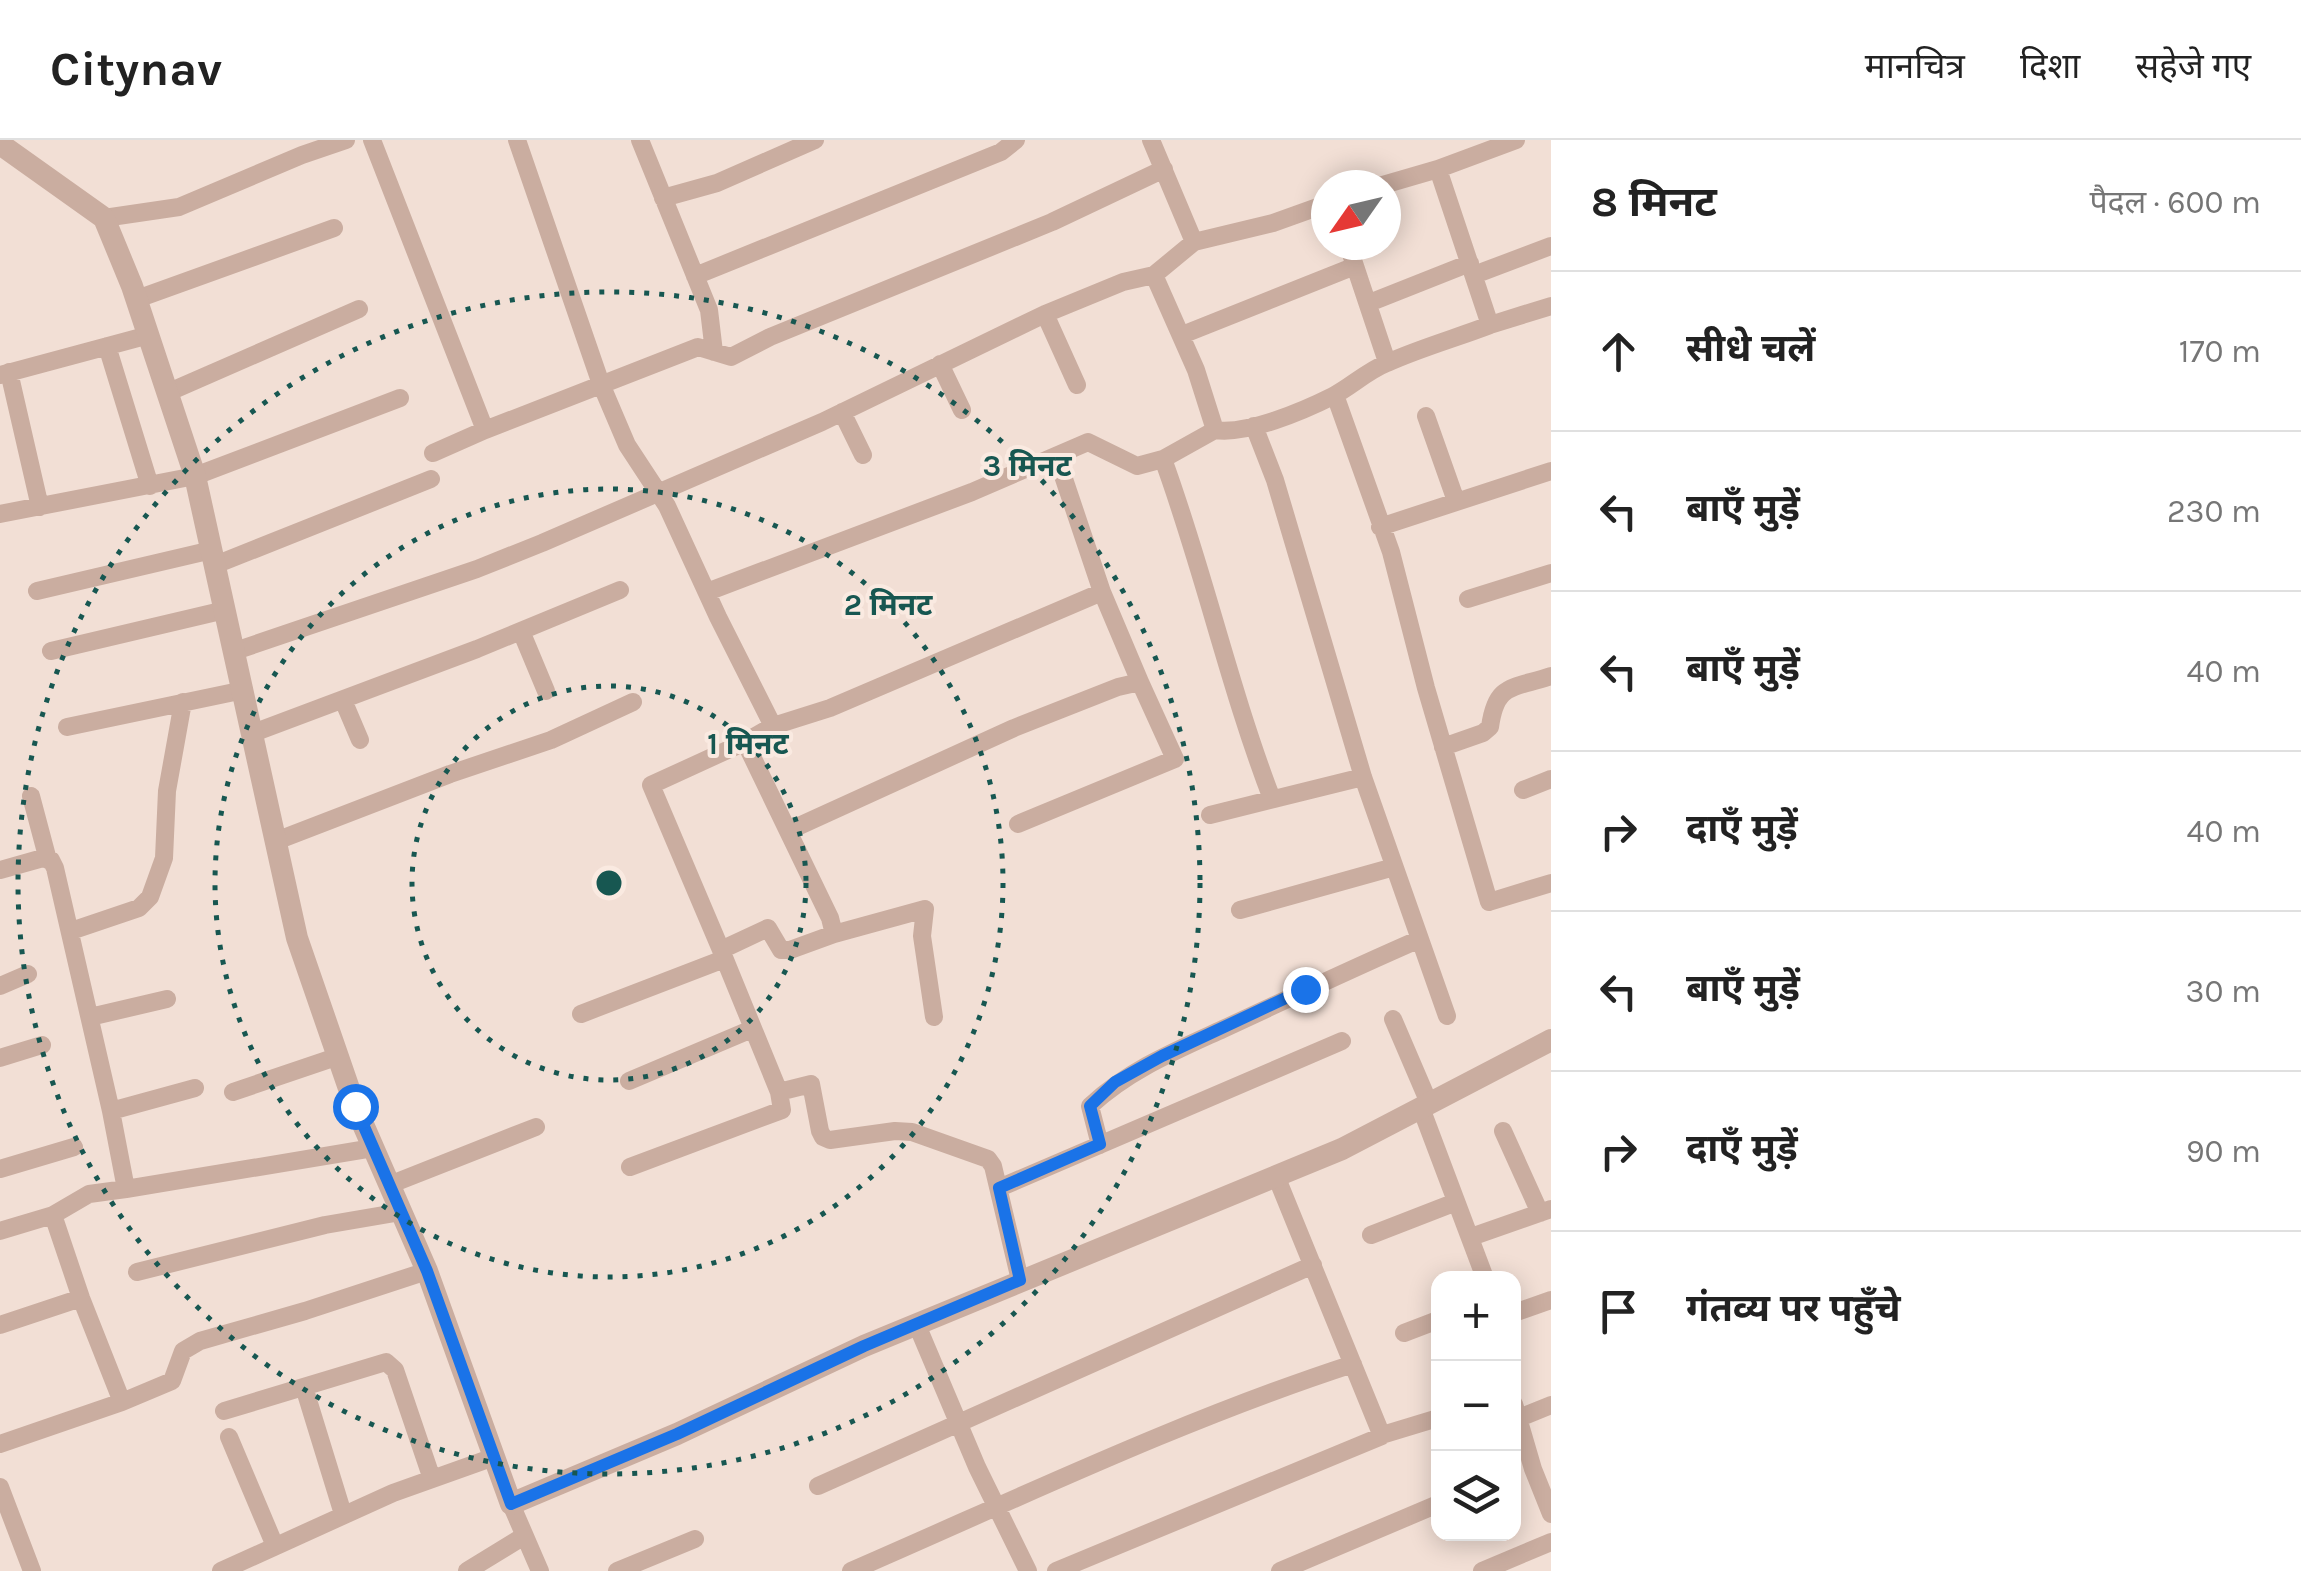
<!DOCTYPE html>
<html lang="hi">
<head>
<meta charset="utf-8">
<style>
  body { margin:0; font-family:Karla,"Noto Sans Devanagari",sans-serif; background:#f2f2f2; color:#222 }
  .controls { position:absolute; right:30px; bottom:30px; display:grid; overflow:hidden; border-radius:20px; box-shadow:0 5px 25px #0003 }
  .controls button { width:90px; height:90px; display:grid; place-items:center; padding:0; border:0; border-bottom:2px solid #e0e0e0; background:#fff; color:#222; font:50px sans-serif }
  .compass { position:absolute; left:1311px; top:30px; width:90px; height:90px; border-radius:50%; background:#fff; box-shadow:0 5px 25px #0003; rotate:236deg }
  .stop { position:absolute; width:30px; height:30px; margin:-22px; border:8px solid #1a73e8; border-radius:50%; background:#fff }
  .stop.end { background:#1a73e8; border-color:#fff; box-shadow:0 2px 10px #0008 }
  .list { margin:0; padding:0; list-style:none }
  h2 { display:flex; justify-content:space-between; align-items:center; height:130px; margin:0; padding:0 40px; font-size:42px }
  h2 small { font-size:32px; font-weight:400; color:#767676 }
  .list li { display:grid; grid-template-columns:65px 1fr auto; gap:30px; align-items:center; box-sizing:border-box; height:160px; padding:0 40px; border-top:2px solid #e0e0e0 }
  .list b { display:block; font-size:38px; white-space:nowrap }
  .list em { font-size:32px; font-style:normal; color:#767676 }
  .icon { flex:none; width:55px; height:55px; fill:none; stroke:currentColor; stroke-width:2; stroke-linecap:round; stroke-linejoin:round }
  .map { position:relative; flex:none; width:1551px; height:1431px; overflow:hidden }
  header { display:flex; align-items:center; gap:60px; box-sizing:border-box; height:140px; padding:0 50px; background:#fff; border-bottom:2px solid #e0e0e0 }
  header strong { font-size:48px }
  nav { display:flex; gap:55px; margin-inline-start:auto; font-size:35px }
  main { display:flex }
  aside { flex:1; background:#fff }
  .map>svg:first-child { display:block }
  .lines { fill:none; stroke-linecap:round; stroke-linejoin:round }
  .minor { stroke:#caada0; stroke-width:18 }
  .tertiary { stroke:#caada0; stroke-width:22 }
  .route { stroke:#1a73e8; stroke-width:12 }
  .ring { fill:none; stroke:#175751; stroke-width:5; stroke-dasharray:5 10 }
  .centre { fill:#175751; stroke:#faeae1; stroke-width:5 }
  .ring-label { font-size:30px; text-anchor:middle; font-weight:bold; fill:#175751; stroke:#faeae1; stroke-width:8; stroke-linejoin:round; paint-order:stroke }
</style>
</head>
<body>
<header>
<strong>Citynav</strong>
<nav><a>मानचित्र</a><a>दिशा</a><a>सहेजे गए</a></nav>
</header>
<main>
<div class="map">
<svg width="1551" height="1431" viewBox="0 0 1551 1431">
  <rect width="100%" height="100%" fill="#f2dfd5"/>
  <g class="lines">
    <path class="minor" d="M372,0L485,290L698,207L731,217L770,197L1052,82L1164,29
      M517,0L601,244L627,305L667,366L718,477L773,586L745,602L830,778L834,794L790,810H781L768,788L721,810L779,952L811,944L820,991L823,997L830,1000L895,991L912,992L988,1019L993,1026L1020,1140
      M640,0L709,170L714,212
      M1151,0L1194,102L1154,135L1196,230L1215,290L1163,319
      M1383,45L1438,29
      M663,58L717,43L815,0
      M104,78L179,67L302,15L346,0
      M1194,102L1273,83L1326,64
      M1348,105L1387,222
      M1474,135L1551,106
      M695,136L1001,12L1016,0
      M137,159L334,88
      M1369,163L1470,123
      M1045,174L1077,245
      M1490,185L1551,166
      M1182,195L1355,126
      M107,206L150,346
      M940,224L962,270
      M9,232L40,367
      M0,235L149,195
      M169,252L359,169
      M1335,255L1391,412L1426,548L1489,762L1551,743
      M842,272L863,315
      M1426,276L1456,361
      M1254,286L1275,340L1363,637L1447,876
      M1215,290C1247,295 1303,271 1333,256C1352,246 1367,231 1387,223C1420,208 1456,198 1490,185L1438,29L1516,0
      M433,313L485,290
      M1057,318L1102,452
      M0,374L195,336L400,258
      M1380,387L1551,331
      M215,425L431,339
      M37,451L212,410
      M707,452L972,352L1088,302L1137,326L1163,319C1204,431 1229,547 1272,659
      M1468,459L1551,433
      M521,491L546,551
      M51,511L225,470
      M235,511L477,429L542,403L822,282L1045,174L1123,142L1154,135
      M343,560L360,600
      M773,586L830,568L1102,452L1140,542
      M67,587L244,550
      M253,593L477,509L620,450
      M1443,607L1483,593L1490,587C1496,543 1512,549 1551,536
      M1523,650L1551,639
      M31,656L48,720
      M1210,675L1363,637
      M788,691L1014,588L1118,547L1140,542L1175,619L1018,684
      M276,701L450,634L551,600L633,562
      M0,730L43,718L51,720L55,728L111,971L126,1049L373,1008
      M1240,770L1394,727
      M71,791L139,768L150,757L164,718L167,651L183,562
      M834,794L925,769L922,796L934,877
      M721,810L651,645L745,602
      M0,846L28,834
      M581,874L724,819
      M90,877L167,859
      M1393,879L1429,963
      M0,918L42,905
      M629,941L752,889
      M233,952L339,916
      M1421,968L1485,1138
      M111,971L195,948
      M1503,991L1540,1073
      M1100,1005L1090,966C1129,930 1175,911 1223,889C1288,859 1353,828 1420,799
      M630,1027L782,970L779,952
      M0,1029L74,1007
      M389,1045L536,987
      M999,1048L1342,901
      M126,1049L89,1054L53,1075L81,1158L122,1262L172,1241L183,1211L200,1201L305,1171L427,1131
      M0,1091L53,1075
      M1371,1095L1456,1062
      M1471,1097L1551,1069
      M137,1132L325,1085L401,1072
      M1514,1173L1551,1160
      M0,1185L81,1158
      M917,1185L977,1327L1028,1431
      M1404,1193L1438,1180
      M304,1247L343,1374
      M1514,1264L1533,1329L1551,1374
      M224,1271L386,1222L395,1230L432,1339
      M1519,1278L1551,1265
      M1382,1295L1438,1278
      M229,1297L275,1406
      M0,1304L122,1262
      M818,1346L1313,1125
      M0,1347L32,1431
      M511,1364L540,1431
      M221,1431L393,1353L494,1317
      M467,1431L524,1396
      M617,1431L695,1399
      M851,1431C1017,1359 1181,1280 1353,1224
      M1056,1431L1382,1296L1276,1036
      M1280,1431L1438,1364
      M1482,1431L1551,1402"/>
    <path class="tertiary" d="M0,4L104,78L132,146L195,336L297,798L355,966L427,1131L511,1364L677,1294L864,1206L1342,1009L1551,900"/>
  </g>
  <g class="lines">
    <path class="route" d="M355,966L427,1131L511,1364L677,1294L864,1206L1020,1140L999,1048L1100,1004L1090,966L1115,942L1162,916L1305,849"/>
  </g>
  <g class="ring">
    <circle cx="609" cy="743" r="197"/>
    <circle cx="609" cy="743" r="394"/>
    <circle cx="609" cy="743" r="591"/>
  </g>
  <circle cx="609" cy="743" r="15" class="centre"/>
  <g class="ring-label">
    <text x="1027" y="336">3 मिनट</text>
    <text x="888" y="475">2 मिनट</text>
    <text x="748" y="614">1 मिनट</text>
  </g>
</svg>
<div class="controls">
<button>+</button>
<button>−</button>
<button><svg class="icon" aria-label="layers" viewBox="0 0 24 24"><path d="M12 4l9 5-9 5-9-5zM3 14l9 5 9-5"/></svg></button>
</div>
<svg class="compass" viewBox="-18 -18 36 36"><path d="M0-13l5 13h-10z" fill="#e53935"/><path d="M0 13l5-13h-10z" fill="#767676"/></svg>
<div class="stop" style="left:355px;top:966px"></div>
<div class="stop end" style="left:1305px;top:849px"></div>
</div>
<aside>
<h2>8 मिनट<small>पैदल · 600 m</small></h2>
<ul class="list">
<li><svg class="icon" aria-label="ahead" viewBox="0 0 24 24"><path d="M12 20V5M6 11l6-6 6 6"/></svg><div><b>सीधे चलें</b></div><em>170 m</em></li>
<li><svg class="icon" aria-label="left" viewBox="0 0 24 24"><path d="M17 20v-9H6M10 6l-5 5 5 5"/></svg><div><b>बाएँ मुड़ें</b></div><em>230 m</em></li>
<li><svg class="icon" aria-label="left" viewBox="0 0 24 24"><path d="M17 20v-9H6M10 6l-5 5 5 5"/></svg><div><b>बाएँ मुड़ें</b></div><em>40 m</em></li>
<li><svg class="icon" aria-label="right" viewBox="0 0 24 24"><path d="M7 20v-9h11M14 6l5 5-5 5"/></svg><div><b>दाएँ मुड़ें</b></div><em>40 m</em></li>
<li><svg class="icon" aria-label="left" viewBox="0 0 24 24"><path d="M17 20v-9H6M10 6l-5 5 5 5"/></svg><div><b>बाएँ मुड़ें</b></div><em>30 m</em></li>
<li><svg class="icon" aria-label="right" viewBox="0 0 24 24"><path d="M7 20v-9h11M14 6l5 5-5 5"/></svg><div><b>दाएँ मुड़ें</b></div><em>90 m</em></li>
<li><svg class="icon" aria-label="arrive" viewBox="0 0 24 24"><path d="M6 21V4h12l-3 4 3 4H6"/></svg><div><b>गंतव्य पर पहुँचे</b></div></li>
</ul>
</aside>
</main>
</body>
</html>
